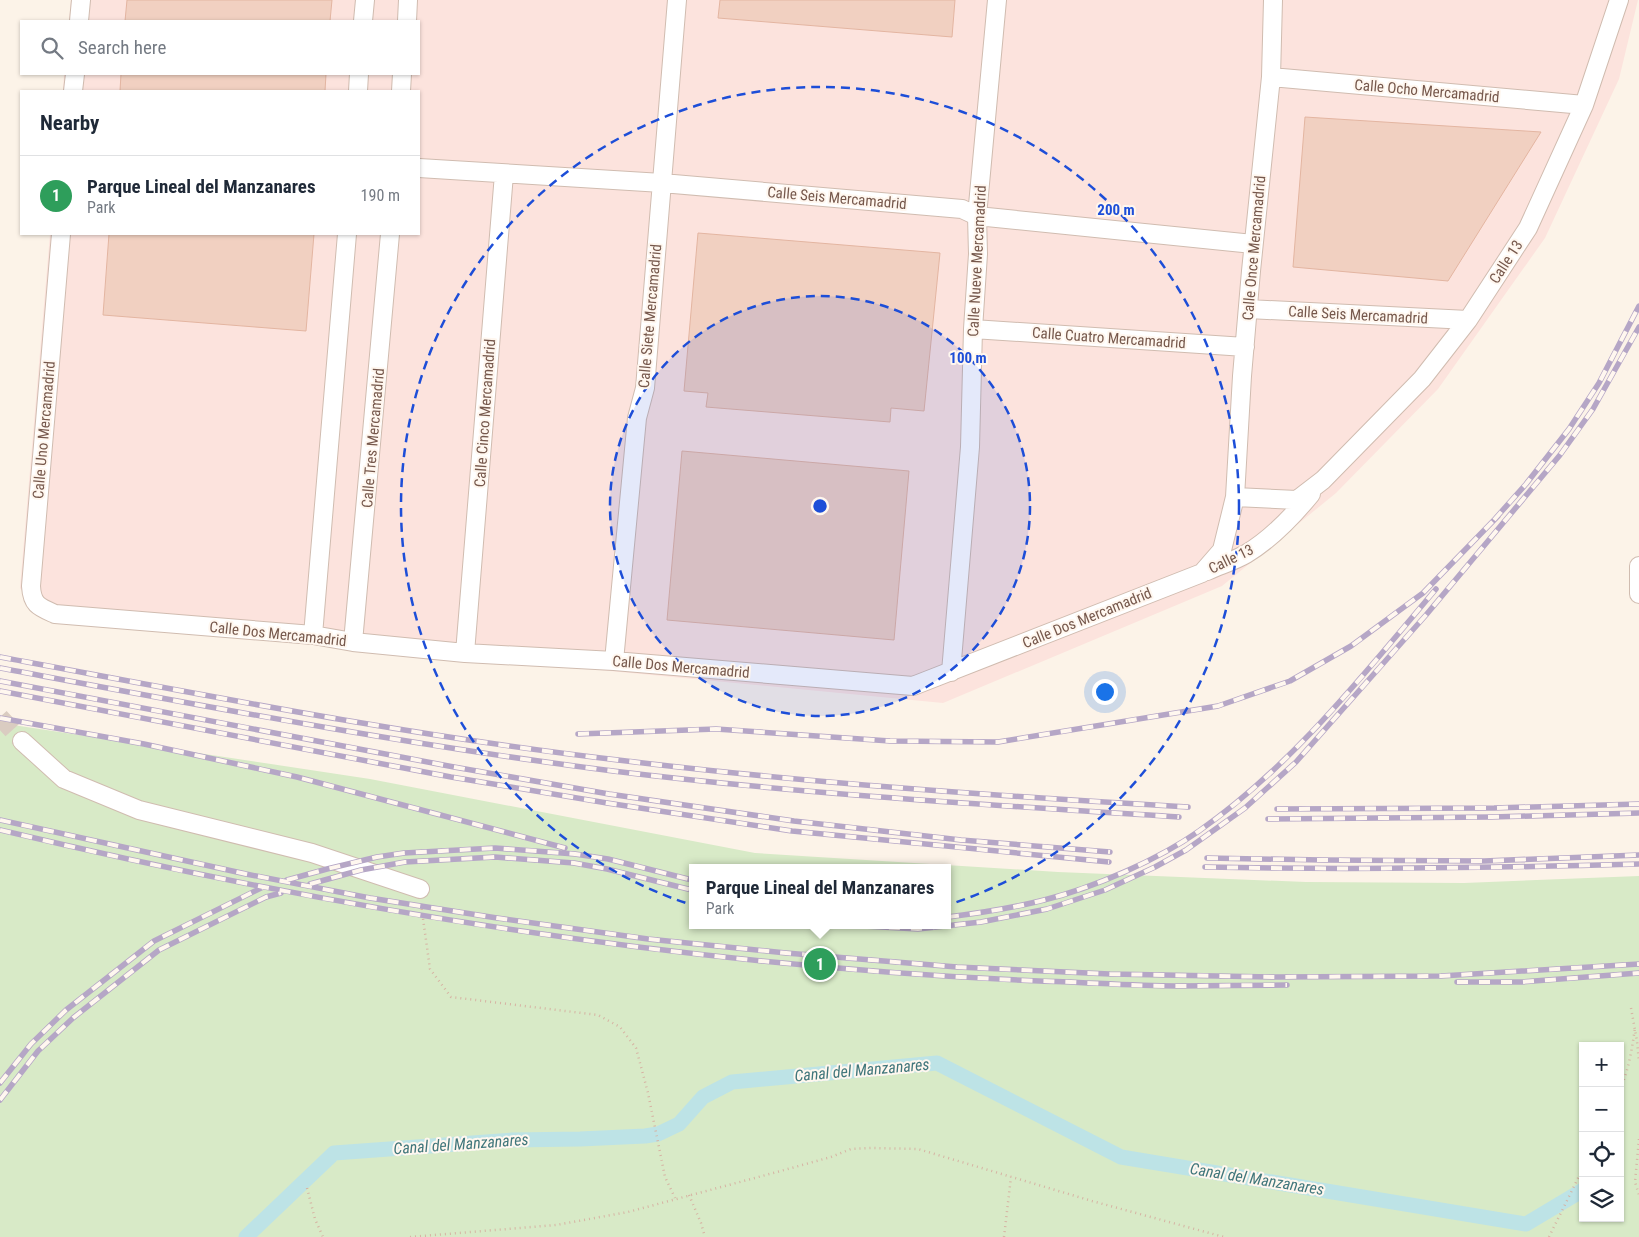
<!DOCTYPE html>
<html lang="en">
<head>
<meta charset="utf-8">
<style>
  body { margin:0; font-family:"Roboto Condensed",sans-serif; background:#f2f2f3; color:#1f2937 }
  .controls { position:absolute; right:15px; bottom:15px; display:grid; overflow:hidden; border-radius:0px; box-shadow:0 1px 4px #0004 }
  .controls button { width:45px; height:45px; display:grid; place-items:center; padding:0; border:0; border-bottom:1px solid #e0e1e3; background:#fff; color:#1f2937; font:25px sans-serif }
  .you { position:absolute; left:1104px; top:691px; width:18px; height:18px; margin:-12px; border:4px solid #fff; border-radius:50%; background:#1a73e8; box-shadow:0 0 0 8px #1a73e833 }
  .badge { display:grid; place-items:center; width:32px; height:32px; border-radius:50%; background:#d93025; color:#fff; font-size:16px; font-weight:700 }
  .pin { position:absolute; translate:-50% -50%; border:2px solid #fff; box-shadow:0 1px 5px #0006 }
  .popup { position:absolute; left:689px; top:864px; width:262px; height:65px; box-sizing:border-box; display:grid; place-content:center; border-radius:0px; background:#fff; filter:drop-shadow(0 1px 4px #0005); font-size:16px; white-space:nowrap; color:#747a83 }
  .popup b { font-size:19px; color:#1f2937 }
  .popup::after { content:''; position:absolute; left:50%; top:100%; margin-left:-10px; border:10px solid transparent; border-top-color:#fff }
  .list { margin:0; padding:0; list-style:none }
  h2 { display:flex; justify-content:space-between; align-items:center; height:65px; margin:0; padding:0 20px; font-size:21px }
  h2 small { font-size:16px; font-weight:400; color:#747a83 }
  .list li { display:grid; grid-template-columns:32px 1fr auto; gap:15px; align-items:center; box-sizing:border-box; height:80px; padding:0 20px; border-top:1px solid #e0e1e3 }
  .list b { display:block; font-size:19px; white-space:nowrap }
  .list p { margin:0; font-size:16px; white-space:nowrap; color:#747a83 }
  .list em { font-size:16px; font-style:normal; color:#747a83 }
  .icon { flex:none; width:28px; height:28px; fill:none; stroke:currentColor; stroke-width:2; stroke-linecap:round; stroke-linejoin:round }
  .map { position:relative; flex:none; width:1639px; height:1237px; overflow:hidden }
  .search { position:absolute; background:#fff; box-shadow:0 1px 4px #0004; left:20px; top:20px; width:400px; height:55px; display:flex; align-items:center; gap:12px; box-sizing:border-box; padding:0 18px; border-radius:0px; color:#747a83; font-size:19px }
  .panel { position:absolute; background:#fff; box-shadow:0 1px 4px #0004; left:20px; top:90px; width:400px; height:145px; border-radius:0px }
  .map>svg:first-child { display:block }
  .commercial { fill:#fce3dd }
  .green { fill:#d8eac7; fill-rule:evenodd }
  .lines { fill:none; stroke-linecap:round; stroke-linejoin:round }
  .canal { stroke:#bde3e6; stroke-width:15 }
  .building { fill:#f1d0c1; stroke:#e3b5a1 }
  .minor-tunnel { stroke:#daccc1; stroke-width:18; stroke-dasharray:18 9; stroke-linecap:butt }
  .minor-casing { stroke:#d0bcb0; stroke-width:20 }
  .path { stroke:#d6b3a3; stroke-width:2.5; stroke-dasharray:1 4; stroke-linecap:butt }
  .minor { stroke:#fff; stroke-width:18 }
  .rail-casing { stroke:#b5a6c6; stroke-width:5.5 }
  .rail { stroke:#fff7ef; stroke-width:4; stroke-dasharray:11; stroke-linecap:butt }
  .ring { fill:none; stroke:#1d4ed8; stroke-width:2.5; stroke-dasharray:9 6 }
  .labels { text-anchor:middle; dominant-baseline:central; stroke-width:4; stroke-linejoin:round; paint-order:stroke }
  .street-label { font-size:15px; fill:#76584c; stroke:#fff7ef }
  .water-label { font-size:16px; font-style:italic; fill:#40767b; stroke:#fff7ef }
  .centre { fill:#1d4ed8; stroke:#fff7ef; stroke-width:2.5 }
  .ring-label { font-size:15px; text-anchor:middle; font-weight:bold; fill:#1d4ed8; stroke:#fff7ef; stroke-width:4; stroke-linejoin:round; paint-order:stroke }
</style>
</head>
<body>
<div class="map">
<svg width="1639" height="1237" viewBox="0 0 1639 1237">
  <rect width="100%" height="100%" fill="#fcf3e8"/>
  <path class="commercial" d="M71,0H1638L1619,79L1545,238L1438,389L1336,493L1222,586L943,703L48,617L33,606L20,588L50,234H419V91H63L64,74H419V21H69Z"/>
  <path class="green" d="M0,723L370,779L755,853L1058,872L1306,882L1464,883L1639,876V1237H0ZM692,868H948V925H692ZM1583,1046H1620V1218H1583Z"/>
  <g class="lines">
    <path class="canal" d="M246,1237L334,1153L513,1140L580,1139L645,1136L658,1134L679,1124L703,1097L732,1082L937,1063L1121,1157L1526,1224L1583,1190"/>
  </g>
  <path class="building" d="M127,0H332L330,21H125Z
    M720,0H955L952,37L718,18Z
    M121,74H326L325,91H120Z
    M1305,117L1541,132L1448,281L1293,267Z
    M698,233L940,253L924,411L891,408L890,422L706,407L708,393L684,391Z
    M109,234H314L306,331L103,315Z
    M682,451L909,471L894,640L667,620Z"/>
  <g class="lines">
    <path class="minor-tunnel" d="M0,717L22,741"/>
    <defs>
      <path id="minor" d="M79,21L81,0
        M363,21L365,0
        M407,21L408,0
        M1271,77L1584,105
        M73,91L75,74
        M358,91L359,74
        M401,91L402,74
        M419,168L662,183L962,209L977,216L1253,244
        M61,234L31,586C32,605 39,607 55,614L313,635L353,642L465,653L614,661L913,686L1202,573L1222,550L1235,497L1242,376L1251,271L1271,77L1273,0
        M1248,309L1468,320
        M973,329L1245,347
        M1235,497L1297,500L1323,480L1422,379L1468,320L1528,228L1584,105L1619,0
        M1639,566V594
        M1207,571C1220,565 1234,561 1246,554C1271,539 1293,516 1311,494
        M313,635L347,234
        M353,642L390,234
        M465,653L504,174
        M614,661L637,418L645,388L677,0
        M951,672L970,447L973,329L978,254L977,216L997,0
        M22,741L64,779L139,810L312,853L420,889"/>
    </defs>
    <use href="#minor" class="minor-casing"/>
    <path class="path" d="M421,904L430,969L451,997L598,1015L620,1027L636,1048L648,1093L665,1177L675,1198
      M1631,1008L1637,1041L1639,1062
      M1620,1089C1629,1070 1632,1048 1635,1028
      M1639,1139L1635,1182L1639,1195
      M307,1188L315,1219L323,1237
      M689,1195L701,1223L705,1237
      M410,1237L556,1225L628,1212L777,1172L831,1157L851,1149L872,1148L918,1149L1092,1201L1224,1237
      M1004,1237L1011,1177
      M1549,1237L1583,1168"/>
    <use href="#minor" class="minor"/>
    <defs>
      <path id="rail" d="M1494,520L1526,484L1569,429L1599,383L1639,306
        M0,657C205,695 410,736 618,760C807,783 997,796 1188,807
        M0,668C204,706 407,745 613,771C801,794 990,805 1179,817
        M0,681L454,767L609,794L794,821L961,840L1110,852
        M0,691L451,777L607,803L792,831L1109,862
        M0,718L144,744L297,777L565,848
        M578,734L716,729L890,741L998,742L1218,706L1290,681L1351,646L1423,593L1498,516
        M1277,809L1494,808L1639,804
        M1268,819L1492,817L1639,813
        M0,820L246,874L370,898L497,918L648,939L786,953L957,967L1110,974L1275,977L1441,976L1639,964
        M0,830C341,911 688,966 1039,981C1084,982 1130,986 1176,986C1213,986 1250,985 1287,985
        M1207,858L1322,860L1484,861L1639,855
        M1205,867C1350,870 1494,868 1639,864
        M287,880L327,869L377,857L404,853L495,848L575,854L608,859L692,880
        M310,884L361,870L405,862L495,857L574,863L607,869L692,890
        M948,917C980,913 1013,908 1044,900C1093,888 1158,860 1199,831C1291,767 1364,674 1436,589
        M845,925L918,929L981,922L1047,909L1105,890L1155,867L1186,850L1245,808L1296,762L1426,615L1560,455L1593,409L1639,327
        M1457,982H1522L1639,973
        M0,1083L31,1044L66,1010L154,941L263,887
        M0,1100L38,1051L73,1018L159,950L266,897L281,893"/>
    </defs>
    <use href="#rail" class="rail-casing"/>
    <use href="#rail" class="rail"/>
  </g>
  <circle cx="820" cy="506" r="210" fill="#1d4ed8" fill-opacity=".12"/>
  <g class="ring">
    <circle cx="820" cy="506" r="210"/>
    <circle cx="820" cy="506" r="419"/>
  </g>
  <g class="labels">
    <g class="street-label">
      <text transform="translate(1427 91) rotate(5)">Calle Ocho Mercamadrid</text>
      <text transform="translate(837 198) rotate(5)">Calle Seis Mercamadrid</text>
      <text transform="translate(1254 248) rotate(-85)">Calle Once Mercamadrid</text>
      <text transform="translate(977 261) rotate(-87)">Calle Nueve Mercamadrid</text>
      <text transform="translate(1506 262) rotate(-57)">Calle 13</text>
      <text transform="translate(1358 315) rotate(3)">Calle Seis Mercamadrid</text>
      <text transform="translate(650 316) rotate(-85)">Calle Siete Mercamadrid</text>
      <text transform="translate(1109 338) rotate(4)">Calle Cuatro Mercamadrid</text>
      <text transform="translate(485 413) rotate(-86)">Calle Cinco Mercamadrid</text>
      <text transform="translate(44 430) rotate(-85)">Calle Uno Mercamadrid</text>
      <text transform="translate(373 438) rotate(-85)">Calle Tres Mercamadrid</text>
      <text transform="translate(1231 559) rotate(-26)">Calle 13</text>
      <text transform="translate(1087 618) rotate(-22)">Calle Dos Mercamadrid</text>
      <text transform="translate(278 634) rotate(6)">Calle Dos Mercamadrid</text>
      <text transform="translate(681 667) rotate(5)">Calle Dos Mercamadrid</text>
    </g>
    <g class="water-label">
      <text transform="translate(862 1070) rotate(-5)">Canal del Manzanares</text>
      <text transform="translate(461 1144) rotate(-4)">Canal del Manzanares</text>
      <text transform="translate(1257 1179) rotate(9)">Canal del Manzanares</text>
    </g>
  </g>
  <circle cx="820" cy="506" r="8" class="centre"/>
  <g class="ring-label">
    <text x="1116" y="215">200 m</text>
    <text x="968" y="363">100 m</text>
  </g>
</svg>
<div class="controls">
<button>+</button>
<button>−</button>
<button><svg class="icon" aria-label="locate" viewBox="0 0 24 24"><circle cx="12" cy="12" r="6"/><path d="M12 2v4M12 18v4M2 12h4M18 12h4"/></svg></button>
<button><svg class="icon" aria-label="layers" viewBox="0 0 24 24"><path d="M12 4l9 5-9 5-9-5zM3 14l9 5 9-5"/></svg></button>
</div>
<div class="you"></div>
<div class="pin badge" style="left:820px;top:964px;background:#2e9e5b">1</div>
<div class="popup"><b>Parque Lineal del Manzanares</b>Park</div>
<div class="search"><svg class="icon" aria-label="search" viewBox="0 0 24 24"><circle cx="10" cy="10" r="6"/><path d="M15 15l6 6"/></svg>Search here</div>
<section class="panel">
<h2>Nearby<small></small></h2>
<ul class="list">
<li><span class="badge" style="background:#2e9e5b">1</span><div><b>Parque Lineal del Manzanares</b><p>Park</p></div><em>190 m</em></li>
</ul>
</section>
</div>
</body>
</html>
